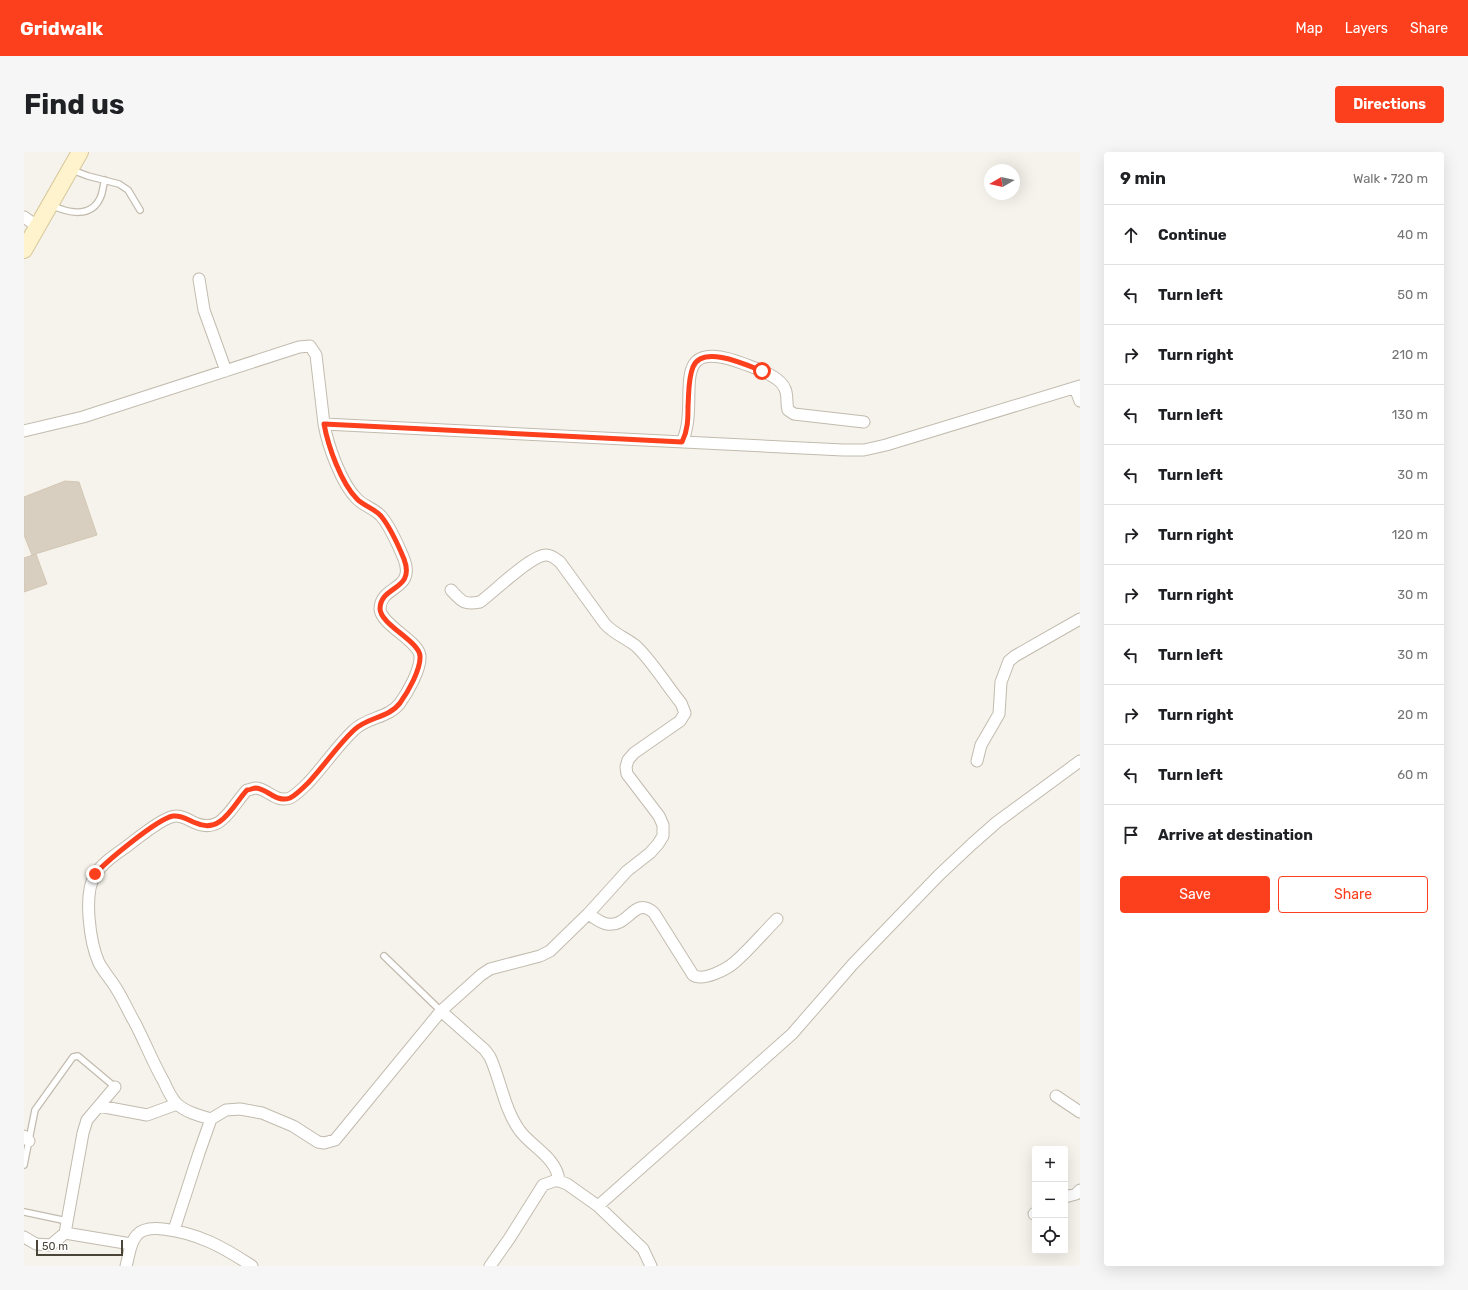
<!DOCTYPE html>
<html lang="en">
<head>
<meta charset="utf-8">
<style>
  body { margin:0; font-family:Rubik,sans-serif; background:#f6f6f6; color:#202124 }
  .controls { position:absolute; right:12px; bottom:12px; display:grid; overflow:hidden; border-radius:4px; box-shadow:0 4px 16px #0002 }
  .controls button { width:36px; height:36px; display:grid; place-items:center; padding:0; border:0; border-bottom:1px solid #e0e0e0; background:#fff; color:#202124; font:20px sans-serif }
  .compass { position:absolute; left:960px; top:12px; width:36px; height:36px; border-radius:50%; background:#fff; box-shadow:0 4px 16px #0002; rotate:261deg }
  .scale { position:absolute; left:12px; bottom:10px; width:87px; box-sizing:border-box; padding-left:4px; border:2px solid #4b4439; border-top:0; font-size:11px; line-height:14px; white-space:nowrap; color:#4b4439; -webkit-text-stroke:3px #fff; paint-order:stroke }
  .stop { position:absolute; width:12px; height:12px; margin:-9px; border:3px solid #fc3f1d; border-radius:50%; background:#fff }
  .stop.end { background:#fc3f1d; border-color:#fff; box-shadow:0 1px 4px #0008 }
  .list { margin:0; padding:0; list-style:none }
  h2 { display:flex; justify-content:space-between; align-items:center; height:52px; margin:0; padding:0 16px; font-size:17px }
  h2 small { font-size:13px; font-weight:400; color:#757577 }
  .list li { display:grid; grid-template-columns:26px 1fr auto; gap:12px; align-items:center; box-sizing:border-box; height:60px; padding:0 16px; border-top:1px solid #e0e0e0 }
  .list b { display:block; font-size:15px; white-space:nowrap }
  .list em { font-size:13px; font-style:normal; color:#757577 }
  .actions { display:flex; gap:8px; padding:12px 16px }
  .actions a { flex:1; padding:9px 0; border:1px solid #fc3f1d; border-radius:4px; text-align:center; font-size:14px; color:#fc3f1d }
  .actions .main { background:#fc3f1d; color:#fff }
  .icon { flex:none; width:22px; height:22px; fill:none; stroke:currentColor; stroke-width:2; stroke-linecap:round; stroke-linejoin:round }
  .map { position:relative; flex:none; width:1056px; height:1114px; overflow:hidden; border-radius:4px }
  header { display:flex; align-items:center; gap:24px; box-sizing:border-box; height:56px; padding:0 20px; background:#fc3f1d; color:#fff }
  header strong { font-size:19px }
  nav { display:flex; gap:22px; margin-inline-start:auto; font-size:14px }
  .intro { display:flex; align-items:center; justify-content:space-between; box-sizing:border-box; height:96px; padding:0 24px }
  h1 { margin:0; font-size:28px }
  .button { padding:10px 18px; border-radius:4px; background:#fc3f1d; color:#fff; font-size:14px; font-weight:700 }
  main { display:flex; gap:24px; padding:0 24px }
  aside { flex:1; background:#fff; border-radius:4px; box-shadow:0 4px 16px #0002 }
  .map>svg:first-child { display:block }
  .building { fill:#d8cfc1; stroke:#d3c7b4 }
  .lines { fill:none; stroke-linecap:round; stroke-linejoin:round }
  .lane-casing { stroke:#c2bbae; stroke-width:8 }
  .street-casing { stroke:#c2bbae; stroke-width:13 }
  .secondary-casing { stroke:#d6c79b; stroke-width:18 }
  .lane { stroke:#fff; stroke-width:5.5 }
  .street { stroke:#fff; stroke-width:11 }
  .secondary { stroke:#fff3cd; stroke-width:16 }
  .route { stroke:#fc3f1d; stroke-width:5 }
</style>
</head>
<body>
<header>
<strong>Gridwalk</strong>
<nav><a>Map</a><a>Layers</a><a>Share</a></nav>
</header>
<div class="intro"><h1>Find us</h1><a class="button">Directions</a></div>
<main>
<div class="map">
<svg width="1056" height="1114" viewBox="0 0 1056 1114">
  <rect width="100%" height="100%" fill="#f6f3ec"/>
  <path class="building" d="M41,329L55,330L73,383L8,403L0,383V345Z
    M12,402L23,432L0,440V406Z"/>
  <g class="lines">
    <defs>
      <path id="lane" d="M48,18L64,24L95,32L104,38L116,58
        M27,53C44,61 68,67 77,44C79,39 79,33 81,28
        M360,804L417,859
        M0,1013L11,958L49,905L54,904L91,935
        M0,1060L43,1069"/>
      <path id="street" d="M0,65L13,74
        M175,127L180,158L202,219
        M1051,236L1056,249
        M0,279L59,265L275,195L286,194L292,203L300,272L819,298H840L862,293L1056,234
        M658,290C678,248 638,180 723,213C734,217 757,225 761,237C764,243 762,251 764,258L770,262L840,270
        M953,609L957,593L975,562L977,530L985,509L991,504L1056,467
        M564,762C570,765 576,771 583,772C605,776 610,743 630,761L669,823C679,830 703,817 711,810C726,797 739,781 753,767
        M417,859L461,898L466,905C477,929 480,957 496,979C509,996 533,1006 535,1029
        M1032,944L1056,960
        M75,954L123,963L153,952
        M187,967C176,964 161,960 152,951C147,945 143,937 140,930C129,911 121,890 111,871C104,859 99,847 92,836C87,828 80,820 75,811C66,791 59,742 71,723C78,711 91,703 102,695C114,686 134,669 147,665C154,662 161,666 167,669C197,685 206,656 223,638C226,638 229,636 232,636C244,637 252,651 266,646C272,643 279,636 284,631C300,614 313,594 330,578C343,565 365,566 376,551C384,540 397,517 396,504C395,489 357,473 356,457C356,433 392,439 380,407C375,395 366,374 357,364C351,357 340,354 333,347C317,331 304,294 300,272
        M0,984L5,989
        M1041,1045L1052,1042L1056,1038
        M574,1054L768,882L829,812L915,723L948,692L973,670L1056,609
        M1010,1062L1011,1061
        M150,1078L175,1001L187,967L202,958L216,957L238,961L269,974L294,990L300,991L311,988L417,859L457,823L466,817L516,804L526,799L564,762L603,719L626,701L634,692L639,684V673L635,664L603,622L602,615L604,608L610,601L656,569L661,561L657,551C643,534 628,509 612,494C602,486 590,482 581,472L536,410C532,407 528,403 522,403C507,403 470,440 456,450C440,453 438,450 427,438
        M41,1081L107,1092
        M0,1085L12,1092L27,1093L41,1081L59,981L63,968L91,935
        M102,1114C105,1104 106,1090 113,1083C119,1076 130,1076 139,1077C174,1081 199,1095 228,1114
        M466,1114L485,1087L519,1033L530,1029H535L543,1032L574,1054L619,1097L627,1114"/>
      <path id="secondary" d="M0,98L56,0"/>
    </defs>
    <use href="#lane" class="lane-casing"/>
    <use href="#street" class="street-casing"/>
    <use href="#secondary" class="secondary-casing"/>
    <use href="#lane" class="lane"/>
    <use href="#street" class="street"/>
    <use href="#secondary" class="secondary"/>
  </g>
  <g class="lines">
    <path class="route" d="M71,722C83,709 133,667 149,664C158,663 164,668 172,671C197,683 209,653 223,638C226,638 229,636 232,636C244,637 252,651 266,646C272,643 279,636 284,631C300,614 313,594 330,578C343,565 365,566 376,551C384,540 397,517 396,504C395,489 357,473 356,457C356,433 392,439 380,407C375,395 366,375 357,364C351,357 340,354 333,347C317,331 304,294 300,272L658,290C664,278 664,267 664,254C665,241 664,227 669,215C678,192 723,213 738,219"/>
  </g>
</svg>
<div class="controls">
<button>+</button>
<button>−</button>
<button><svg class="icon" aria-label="locate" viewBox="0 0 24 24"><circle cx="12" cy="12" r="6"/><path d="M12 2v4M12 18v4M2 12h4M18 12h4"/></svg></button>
</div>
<svg class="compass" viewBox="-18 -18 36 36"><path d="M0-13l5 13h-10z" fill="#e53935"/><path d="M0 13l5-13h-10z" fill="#757577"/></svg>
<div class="scale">50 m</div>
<div class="stop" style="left:738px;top:219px"></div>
<div class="stop end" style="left:71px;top:722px"></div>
</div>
<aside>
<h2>9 min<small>Walk · 720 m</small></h2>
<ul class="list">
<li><svg class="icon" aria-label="ahead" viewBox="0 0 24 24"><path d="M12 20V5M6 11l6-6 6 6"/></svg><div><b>Continue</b></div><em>40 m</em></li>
<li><svg class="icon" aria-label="left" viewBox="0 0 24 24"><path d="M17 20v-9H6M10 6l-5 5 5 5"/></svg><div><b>Turn left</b></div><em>50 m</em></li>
<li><svg class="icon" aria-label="right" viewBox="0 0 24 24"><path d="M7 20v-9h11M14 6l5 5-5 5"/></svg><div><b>Turn right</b></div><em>210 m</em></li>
<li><svg class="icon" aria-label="left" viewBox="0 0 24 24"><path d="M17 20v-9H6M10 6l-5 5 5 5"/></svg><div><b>Turn left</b></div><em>130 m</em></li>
<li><svg class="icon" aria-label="left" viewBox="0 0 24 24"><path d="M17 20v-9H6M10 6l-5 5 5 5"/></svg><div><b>Turn left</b></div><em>30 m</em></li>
<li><svg class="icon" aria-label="right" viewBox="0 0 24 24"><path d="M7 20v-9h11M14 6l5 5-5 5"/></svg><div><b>Turn right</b></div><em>120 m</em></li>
<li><svg class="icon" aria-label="right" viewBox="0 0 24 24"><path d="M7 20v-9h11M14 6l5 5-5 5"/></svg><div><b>Turn right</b></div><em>30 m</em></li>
<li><svg class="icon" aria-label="left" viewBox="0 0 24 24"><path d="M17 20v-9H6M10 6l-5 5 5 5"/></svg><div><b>Turn left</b></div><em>30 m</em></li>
<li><svg class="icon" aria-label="right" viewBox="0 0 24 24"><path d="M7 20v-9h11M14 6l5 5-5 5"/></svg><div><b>Turn right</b></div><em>20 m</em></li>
<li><svg class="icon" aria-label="left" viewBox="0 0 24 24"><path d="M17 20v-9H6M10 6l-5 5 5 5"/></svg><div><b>Turn left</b></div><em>60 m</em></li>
<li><svg class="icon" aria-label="arrive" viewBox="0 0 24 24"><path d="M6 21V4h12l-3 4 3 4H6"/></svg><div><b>Arrive at destination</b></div></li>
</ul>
<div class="actions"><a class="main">Save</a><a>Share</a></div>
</aside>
</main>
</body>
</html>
